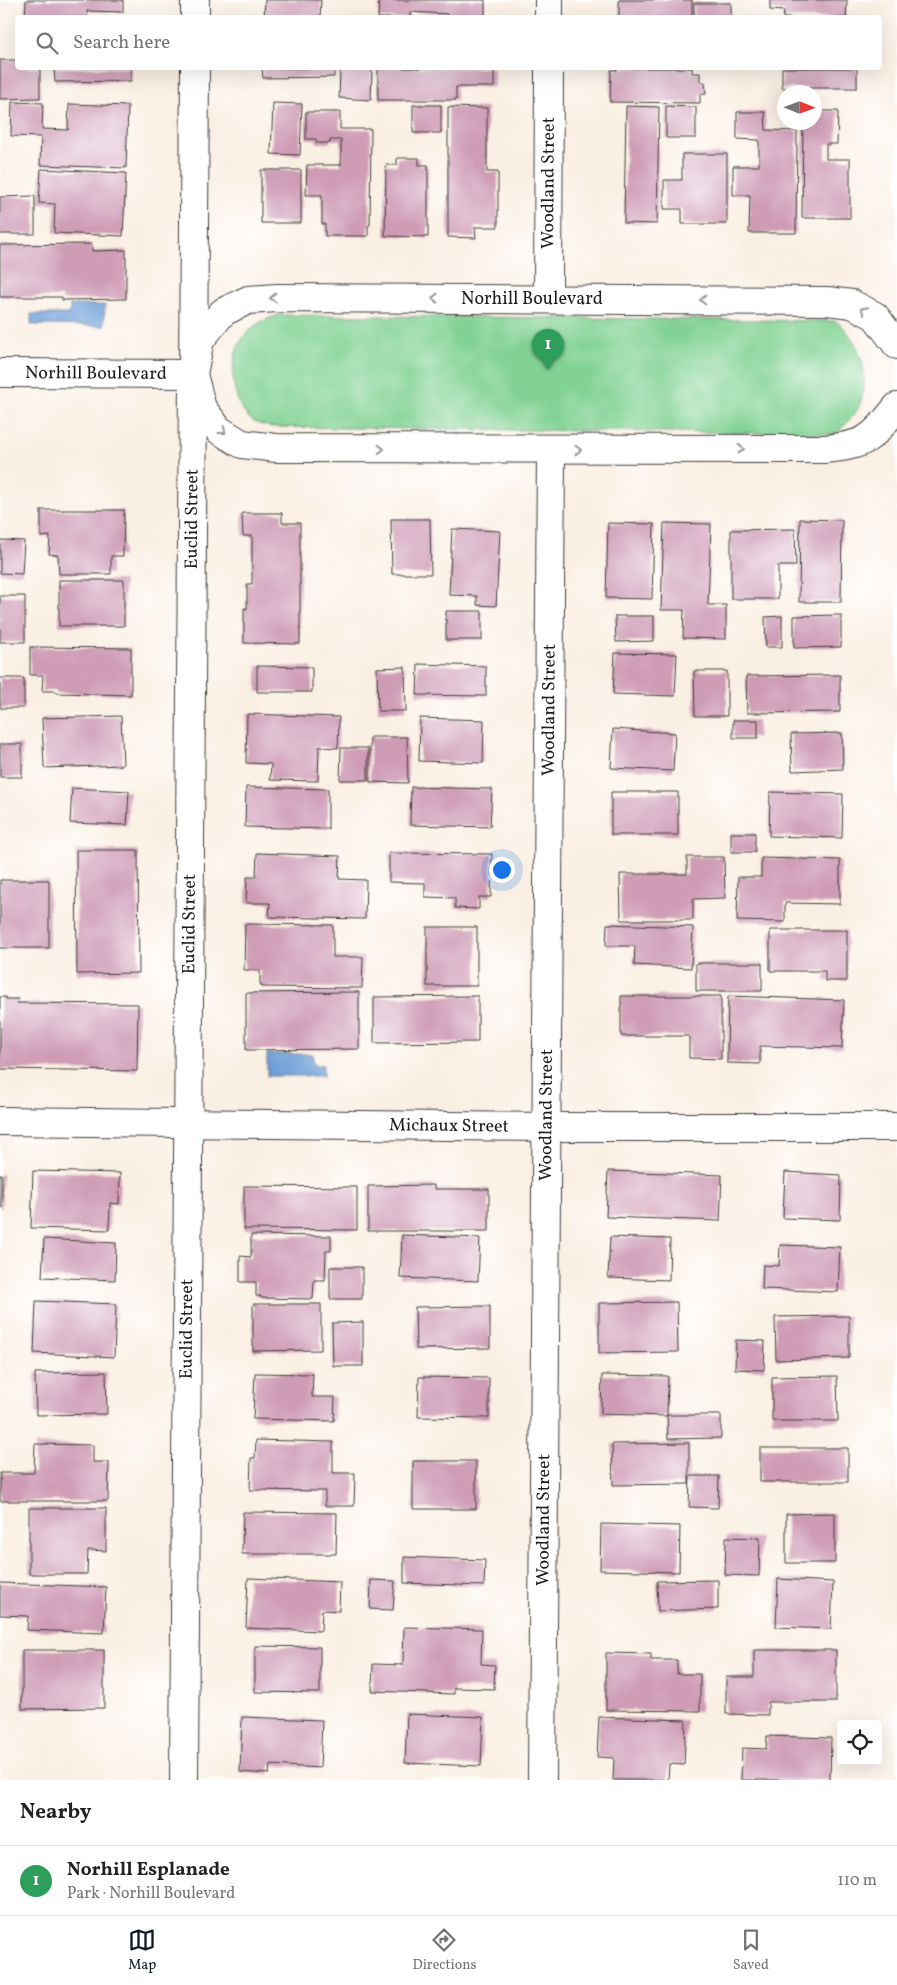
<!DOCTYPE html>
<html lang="en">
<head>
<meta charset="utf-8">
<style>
  body { margin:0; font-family:Vollkorn,serif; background:#f6f6f6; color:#202124 }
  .controls { position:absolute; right:15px; bottom:15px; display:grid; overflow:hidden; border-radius:5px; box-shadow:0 5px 20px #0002 }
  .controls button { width:45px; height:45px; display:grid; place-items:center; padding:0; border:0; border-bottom:1px solid #e0e0e0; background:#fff; color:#202124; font:25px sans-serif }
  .compass { position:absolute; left:777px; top:85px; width:45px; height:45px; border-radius:50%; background:#fff; box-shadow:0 5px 20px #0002; rotate:91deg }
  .you { position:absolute; left:501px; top:869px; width:18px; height:18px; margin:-12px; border:4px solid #fff; border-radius:50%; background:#1a73e8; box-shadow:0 0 0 8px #1a73e833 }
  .badge { display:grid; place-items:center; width:32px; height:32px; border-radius:50%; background:#111827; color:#fff; font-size:16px; font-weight:700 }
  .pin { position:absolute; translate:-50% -41px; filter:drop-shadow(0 1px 2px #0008) }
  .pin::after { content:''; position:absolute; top:26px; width:18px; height:15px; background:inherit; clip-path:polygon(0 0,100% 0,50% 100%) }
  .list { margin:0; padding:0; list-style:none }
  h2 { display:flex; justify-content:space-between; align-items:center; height:65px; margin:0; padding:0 20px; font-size:21px }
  h2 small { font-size:16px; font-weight:400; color:#757577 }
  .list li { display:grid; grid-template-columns:32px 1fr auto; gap:15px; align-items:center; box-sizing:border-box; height:70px; padding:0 20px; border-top:1px solid #e0e0e0 }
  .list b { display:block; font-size:19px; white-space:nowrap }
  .list p { margin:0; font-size:16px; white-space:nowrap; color:#757577 }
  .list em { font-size:16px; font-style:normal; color:#757577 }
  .icon { flex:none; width:28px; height:28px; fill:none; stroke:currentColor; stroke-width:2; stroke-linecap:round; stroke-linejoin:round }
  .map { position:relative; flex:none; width:897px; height:1780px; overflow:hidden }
  .search { position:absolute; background:#fff; box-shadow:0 5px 20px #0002; left:15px; right:15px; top:15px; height:55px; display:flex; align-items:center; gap:12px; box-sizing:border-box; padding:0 18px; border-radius:5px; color:#757577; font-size:19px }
  .sheet { height:135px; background:#fff }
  nav { display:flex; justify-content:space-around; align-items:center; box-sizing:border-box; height:70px; border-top:1px solid #e0e0e0; background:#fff; font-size:14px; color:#757577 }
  nav a { display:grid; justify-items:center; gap:2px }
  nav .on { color:#111827 }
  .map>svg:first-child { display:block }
  .green { fill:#81d293; stroke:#4e7758 }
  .water { fill:#6d9ed7; stroke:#445d7a }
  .building { fill:#cf9cb6 }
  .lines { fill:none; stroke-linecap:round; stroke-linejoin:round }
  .minor-casing { stroke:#3d3c3a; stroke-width:30 }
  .minor { stroke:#fff; stroke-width:28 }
  .oneway { stroke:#999 }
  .labels { text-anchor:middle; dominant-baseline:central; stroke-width:5; stroke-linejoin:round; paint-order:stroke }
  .street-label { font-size:18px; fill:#1c1c1c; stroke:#fff }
</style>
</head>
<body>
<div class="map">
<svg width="897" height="1780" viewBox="0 0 897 1780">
  <rect width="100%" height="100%" fill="#fff"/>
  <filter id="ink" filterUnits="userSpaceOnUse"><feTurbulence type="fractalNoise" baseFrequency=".02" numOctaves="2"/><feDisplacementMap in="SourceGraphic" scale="10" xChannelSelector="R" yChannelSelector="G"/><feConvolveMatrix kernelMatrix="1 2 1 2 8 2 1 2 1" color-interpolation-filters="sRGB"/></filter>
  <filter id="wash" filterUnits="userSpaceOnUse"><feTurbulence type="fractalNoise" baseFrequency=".0096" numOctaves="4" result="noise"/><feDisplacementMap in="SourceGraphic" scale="20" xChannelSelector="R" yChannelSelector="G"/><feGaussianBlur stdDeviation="1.12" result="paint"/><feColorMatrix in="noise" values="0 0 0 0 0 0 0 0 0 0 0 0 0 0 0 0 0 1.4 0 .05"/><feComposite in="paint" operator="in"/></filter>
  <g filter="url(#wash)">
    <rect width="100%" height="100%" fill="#faefe3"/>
    <path class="green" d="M279,315L836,321C861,340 872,378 858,408C853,418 844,426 835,434L272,427C263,425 255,424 248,417C229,397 228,354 246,334C255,323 267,319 279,315Z"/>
    <path class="water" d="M70,305H105L104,326L31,325V314H69Z
      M267,1054H313V1064L323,1065V1076H267Z"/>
    <g id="blocks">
      <path class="building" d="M26,0H123V12L87,11V18H25Z
        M265,0H321L320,18H264Z
        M379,0H485V18H447V14L410,12V18H378Z
        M619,0H692V18H619Z
        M770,0H847L846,18H783L784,11L770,10Z
        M694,3H731V18H694Z
        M0,60H18V68H40V98L0,99Z
        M54,68H131V81L55,82Z
        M262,68H334V77L263,78Z
        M340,68H372L371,100L339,98Z
        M378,68H494V87H456V100H378Z
        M617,68H692V73H700V82H705L706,94H700V103L610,102L611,70H617Z
        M782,68H857V88H782Z
        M12,102L43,103L42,129L68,130L69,104L128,106L126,168L40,165L41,137L11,136Z
        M273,103L302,104L300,155L271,154Z
        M413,105H441V133H413Z
        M626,106L659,107L657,224L624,223Z
        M666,106L696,107V138H666Z
        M448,107L487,108V172H498V227H475L476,238L448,237Z
        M814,111H838L837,144H826V159H850V218H802L803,122H814Z
        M306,112H340V129H371L370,225L368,226V236H325V224H322V195H306L307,165H341V140H330V143H317L316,139H306Z
        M737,112H765L766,130L797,131L796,233H749L750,195H733V166H759V140L737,139Z
        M682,154H727V224H682V209H664V180H682Z
        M397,158H419V165H428V237L385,236L386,165H397Z
        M41,169L126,173L123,236L54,233L55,204L39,203Z
        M261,170H301V223H261Z
        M35,196V234H0V197Z
        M92,244V251L126,250V299L62,300V297H0V245Z
        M41,510H124L123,556H111V574H59L58,555L49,554L50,536L41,537Z
        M242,513H282V523H300V644L244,643V608L247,609V584H252V536H243Z
        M391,519H430L431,574H392Z
        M800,519L842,520L841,602H799Z
        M608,523L654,524L652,599L606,598Z
        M664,523L711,524L708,605H726V639L683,638L684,610H661Z
        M452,529L500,531L496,606L477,605V596L449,595Z
        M795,529L796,566H778V599H731V530Z
        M0,540L24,541L22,574L0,573Z
        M59,580H124V626H59Z
        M0,596H25V642H0Z
        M446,611H482V640H446Z
        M841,615V647L794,648V616Z
        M615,616H654V641L616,642Z
        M782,616V647H766L765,617Z
        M30,647L131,648V695L56,693V691H42L43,675H30Z
        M615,653L677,654L675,696L613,694Z
        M418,664L486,666V696L417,695Z
        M257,666L312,667V692H257Z
        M405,667L406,711H378L377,668Z
        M694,671H727V716H695Z
        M840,675V712L747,713L746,676Z
        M0,678H24V708H0Z
        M247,714L339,717L338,748L319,747L318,781L270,780L271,764L246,763Z
        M121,716L123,765L44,768L42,718Z
        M420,718L484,720L483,763L419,761Z
        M733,720H758V738H733Z
        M613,729L675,733L673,771L611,768Z
        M842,733L843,769L792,771L791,734Z
        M370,737H407L408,783L370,782Z
        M0,744H22V777H0Z
        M341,748H368V780H340Z
        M246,787L328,789V829L245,827Z
        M411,787L492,789L490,827L410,825Z
        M72,788L129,791L127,825L70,823Z
        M611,792H678V835H611Z
        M770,792L843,794L842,838L769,836Z
        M731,833H755V852H731Z
        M76,850H138L139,973L77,974Z
        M257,853L340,856L339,879L366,880L365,919L269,917L270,903H246L247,877H256Z
        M389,853L492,854L491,897H479V909L455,908V898L425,897V883L389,882Z
        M687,857H724L725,898L693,899V920H621L620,874H687Z
        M761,858L840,860V904L785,903V922L737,921L738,877H761Z
        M0,880H49V948H0Z
        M245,924L333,925V957H363L362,988L262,987L260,983V970H244Z
        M607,924L693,927L691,968L634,965L635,946H606Z
        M427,927H477V986H427Z
        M770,930H847V981H825V971H770Z
        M696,963H762V991H696Z
        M359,992V1049L246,1050V993Z
        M478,996V1042L374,1043V997Z
        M621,996H721V1059L689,1058V1036H621Z
        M728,996L844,1000L842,1048L760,1046V1064L727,1063Z
        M0,997H6V999H18L17,1003L138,1004L137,1071L0,1069Z
        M33,1171L120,1173L119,1204L110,1203L109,1230L31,1228Z
        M608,1171L722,1175L720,1221L606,1217Z
        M785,1172L841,1175L840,1220L783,1218Z
        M0,1174H2V1208H0Z
        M434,1185V1189H489V1231H368V1186Z
        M244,1186L357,1187V1230L244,1229Z
        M251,1235L331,1236V1251H326L325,1280H314L313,1299L261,1298V1296H256V1282H240V1256L251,1257Z
        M402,1235L480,1238L478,1281L400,1278Z
        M610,1237L670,1239L669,1280L608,1278Z
        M44,1239L116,1243L115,1280L42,1277Z
        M780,1245L840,1247L838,1292L762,1289L763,1265L779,1266Z
        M330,1267H362V1299H330Z
        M36,1301L116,1304L114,1357L34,1353Z
        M677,1302L678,1352L599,1353V1303Z
        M253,1304H321V1350L253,1351Z
        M490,1306V1348L416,1349L415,1307Z
        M849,1316V1358L776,1360L775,1317Z
        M363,1322V1366H333L332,1323Z
        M736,1340L765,1341L764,1370L735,1369Z
        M106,1372L107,1414L36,1415L35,1373Z
        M255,1373L313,1374L312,1397H335L334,1421L253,1419Z
        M602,1375L668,1376L667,1416L601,1414Z
        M837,1376L838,1421H772V1377Z
        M419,1377L489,1378V1418L418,1417Z
        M667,1415H721V1438L668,1439Z
        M256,1440L333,1442V1473H355L354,1506H325V1491L250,1490L251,1458H255Z
        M689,1443V1484L613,1485L612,1444Z
        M35,1444L93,1445V1462H109L108,1501H0V1473H34Z
        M760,1448H848V1482H760Z
        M413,1461H476V1509H413Z
        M690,1476H719L718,1508L689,1507Z
        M29,1508H106V1551L88,1550L87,1574H29Z
        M243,1512L337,1513L336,1554H242Z
        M835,1513V1563H786V1514Z
        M601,1524L680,1526L679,1572L600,1570Z
        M726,1537L760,1538L759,1576L725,1575Z
        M404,1557L485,1560L484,1586L404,1583Z
        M248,1578L340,1582L339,1611L322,1610L321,1631L246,1628Z
        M778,1579L833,1582L831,1629L776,1627Z
        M371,1580L395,1581L393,1610L370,1609Z
        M718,1580V1609L658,1611L657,1581Z
        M0,1583L106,1587L104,1633L27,1630L28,1616L0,1615Z
        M404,1627L482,1629L481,1664L495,1665L494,1689L454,1688V1694L372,1691L373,1664L403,1665Z
        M255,1646L320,1647V1693L255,1692Z
        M22,1650H104V1708L22,1709Z
        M754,1650H836V1702H768V1715L726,1714V1677H754Z
        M606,1653L651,1654V1660H677V1674H700V1711L606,1710Z
        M407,1714L483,1717L481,1766L405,1763Z
        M242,1717L322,1720L320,1768L270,1765L269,1774L240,1772Z
        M599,1717L686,1720L684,1765L669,1764L668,1780H613L614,1758L597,1757Z
        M767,1736L831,1738L830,1780H741L742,1748L766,1749Z"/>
    </g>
  </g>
  <g filter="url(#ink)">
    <use href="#blocks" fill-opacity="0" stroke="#3d3c3a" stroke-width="1"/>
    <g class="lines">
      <defs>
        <g id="minor">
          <path d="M195,18V0"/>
          <path d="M549,18V0"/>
          <path id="s1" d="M548,299L549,68"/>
          <path d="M897,345L875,316L852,304L827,301L277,298L248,300L223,312L200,340L193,374L202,408L219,430L242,444L276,448L824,449C867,445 871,439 897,407"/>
          <path id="s2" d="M0,373L193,374"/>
          <path id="s3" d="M0,1121L545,1127H897"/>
          <path id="s4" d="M184,1780L195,68"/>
          <path id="s5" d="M542,1780L551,450"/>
        </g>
      </defs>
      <use href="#minor" class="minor-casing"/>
      <use href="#minor" class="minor"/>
    </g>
    <defs><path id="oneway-chevron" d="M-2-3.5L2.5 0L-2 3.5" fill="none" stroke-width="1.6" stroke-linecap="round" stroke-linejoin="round" transform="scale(1.25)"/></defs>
    <g class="oneway">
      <use href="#oneway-chevron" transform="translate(273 298) rotate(176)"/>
      <use href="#oneway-chevron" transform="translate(435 298) rotate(-180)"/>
      <use href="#oneway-chevron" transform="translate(703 300) rotate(-179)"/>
      <use href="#oneway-chevron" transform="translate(864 310) rotate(-153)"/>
      <use href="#oneway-chevron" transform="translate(223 431) rotate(37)"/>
      <use href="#oneway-chevron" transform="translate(381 449)"/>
      <use href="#oneway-chevron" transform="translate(741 449)"/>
      <use href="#oneway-chevron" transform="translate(578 450)"/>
    </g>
  </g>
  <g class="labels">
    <g class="street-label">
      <text stroke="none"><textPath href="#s1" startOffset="116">Woodland Street</textPath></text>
      <text x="532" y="299">Norhill Boulevard</text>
      <text stroke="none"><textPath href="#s2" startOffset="96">Norhill Boulevard</textPath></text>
      <text stroke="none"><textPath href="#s4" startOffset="1261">Euclid Street</textPath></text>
      <text stroke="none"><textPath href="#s5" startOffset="1070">Woodland Street</textPath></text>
      <text stroke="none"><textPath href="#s4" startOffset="856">Euclid Street</textPath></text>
      <text stroke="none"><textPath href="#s5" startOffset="665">Woodland Street</textPath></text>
      <text stroke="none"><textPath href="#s3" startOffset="449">Michaux Street</textPath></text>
      <text stroke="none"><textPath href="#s4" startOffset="451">Euclid Street</textPath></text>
      <text stroke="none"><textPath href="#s5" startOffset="260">Woodland Street</textPath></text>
    </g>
  </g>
</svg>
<div class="controls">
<button><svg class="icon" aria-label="locate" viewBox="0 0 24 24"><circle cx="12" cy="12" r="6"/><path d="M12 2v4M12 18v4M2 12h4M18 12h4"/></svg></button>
</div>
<svg class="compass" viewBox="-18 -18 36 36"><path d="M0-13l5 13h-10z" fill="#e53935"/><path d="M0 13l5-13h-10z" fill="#757577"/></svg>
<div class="you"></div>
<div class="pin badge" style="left:548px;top:370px;background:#2e9e5b">1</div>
<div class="search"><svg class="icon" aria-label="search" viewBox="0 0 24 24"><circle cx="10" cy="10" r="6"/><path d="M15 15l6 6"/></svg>Search here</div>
</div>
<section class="sheet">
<h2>Nearby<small></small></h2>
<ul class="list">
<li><span class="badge" style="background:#2e9e5b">1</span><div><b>Norhill Esplanade</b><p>Park · Norhill Boulevard</p></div><em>110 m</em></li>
</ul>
</section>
<nav>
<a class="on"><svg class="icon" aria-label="map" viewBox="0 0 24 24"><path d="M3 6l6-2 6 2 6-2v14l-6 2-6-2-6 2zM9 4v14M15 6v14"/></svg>Map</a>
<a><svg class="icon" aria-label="directions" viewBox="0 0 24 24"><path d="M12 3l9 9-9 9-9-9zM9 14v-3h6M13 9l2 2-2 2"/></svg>Directions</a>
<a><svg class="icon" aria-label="saved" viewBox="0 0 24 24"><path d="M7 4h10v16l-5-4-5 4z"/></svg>Saved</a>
</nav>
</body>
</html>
